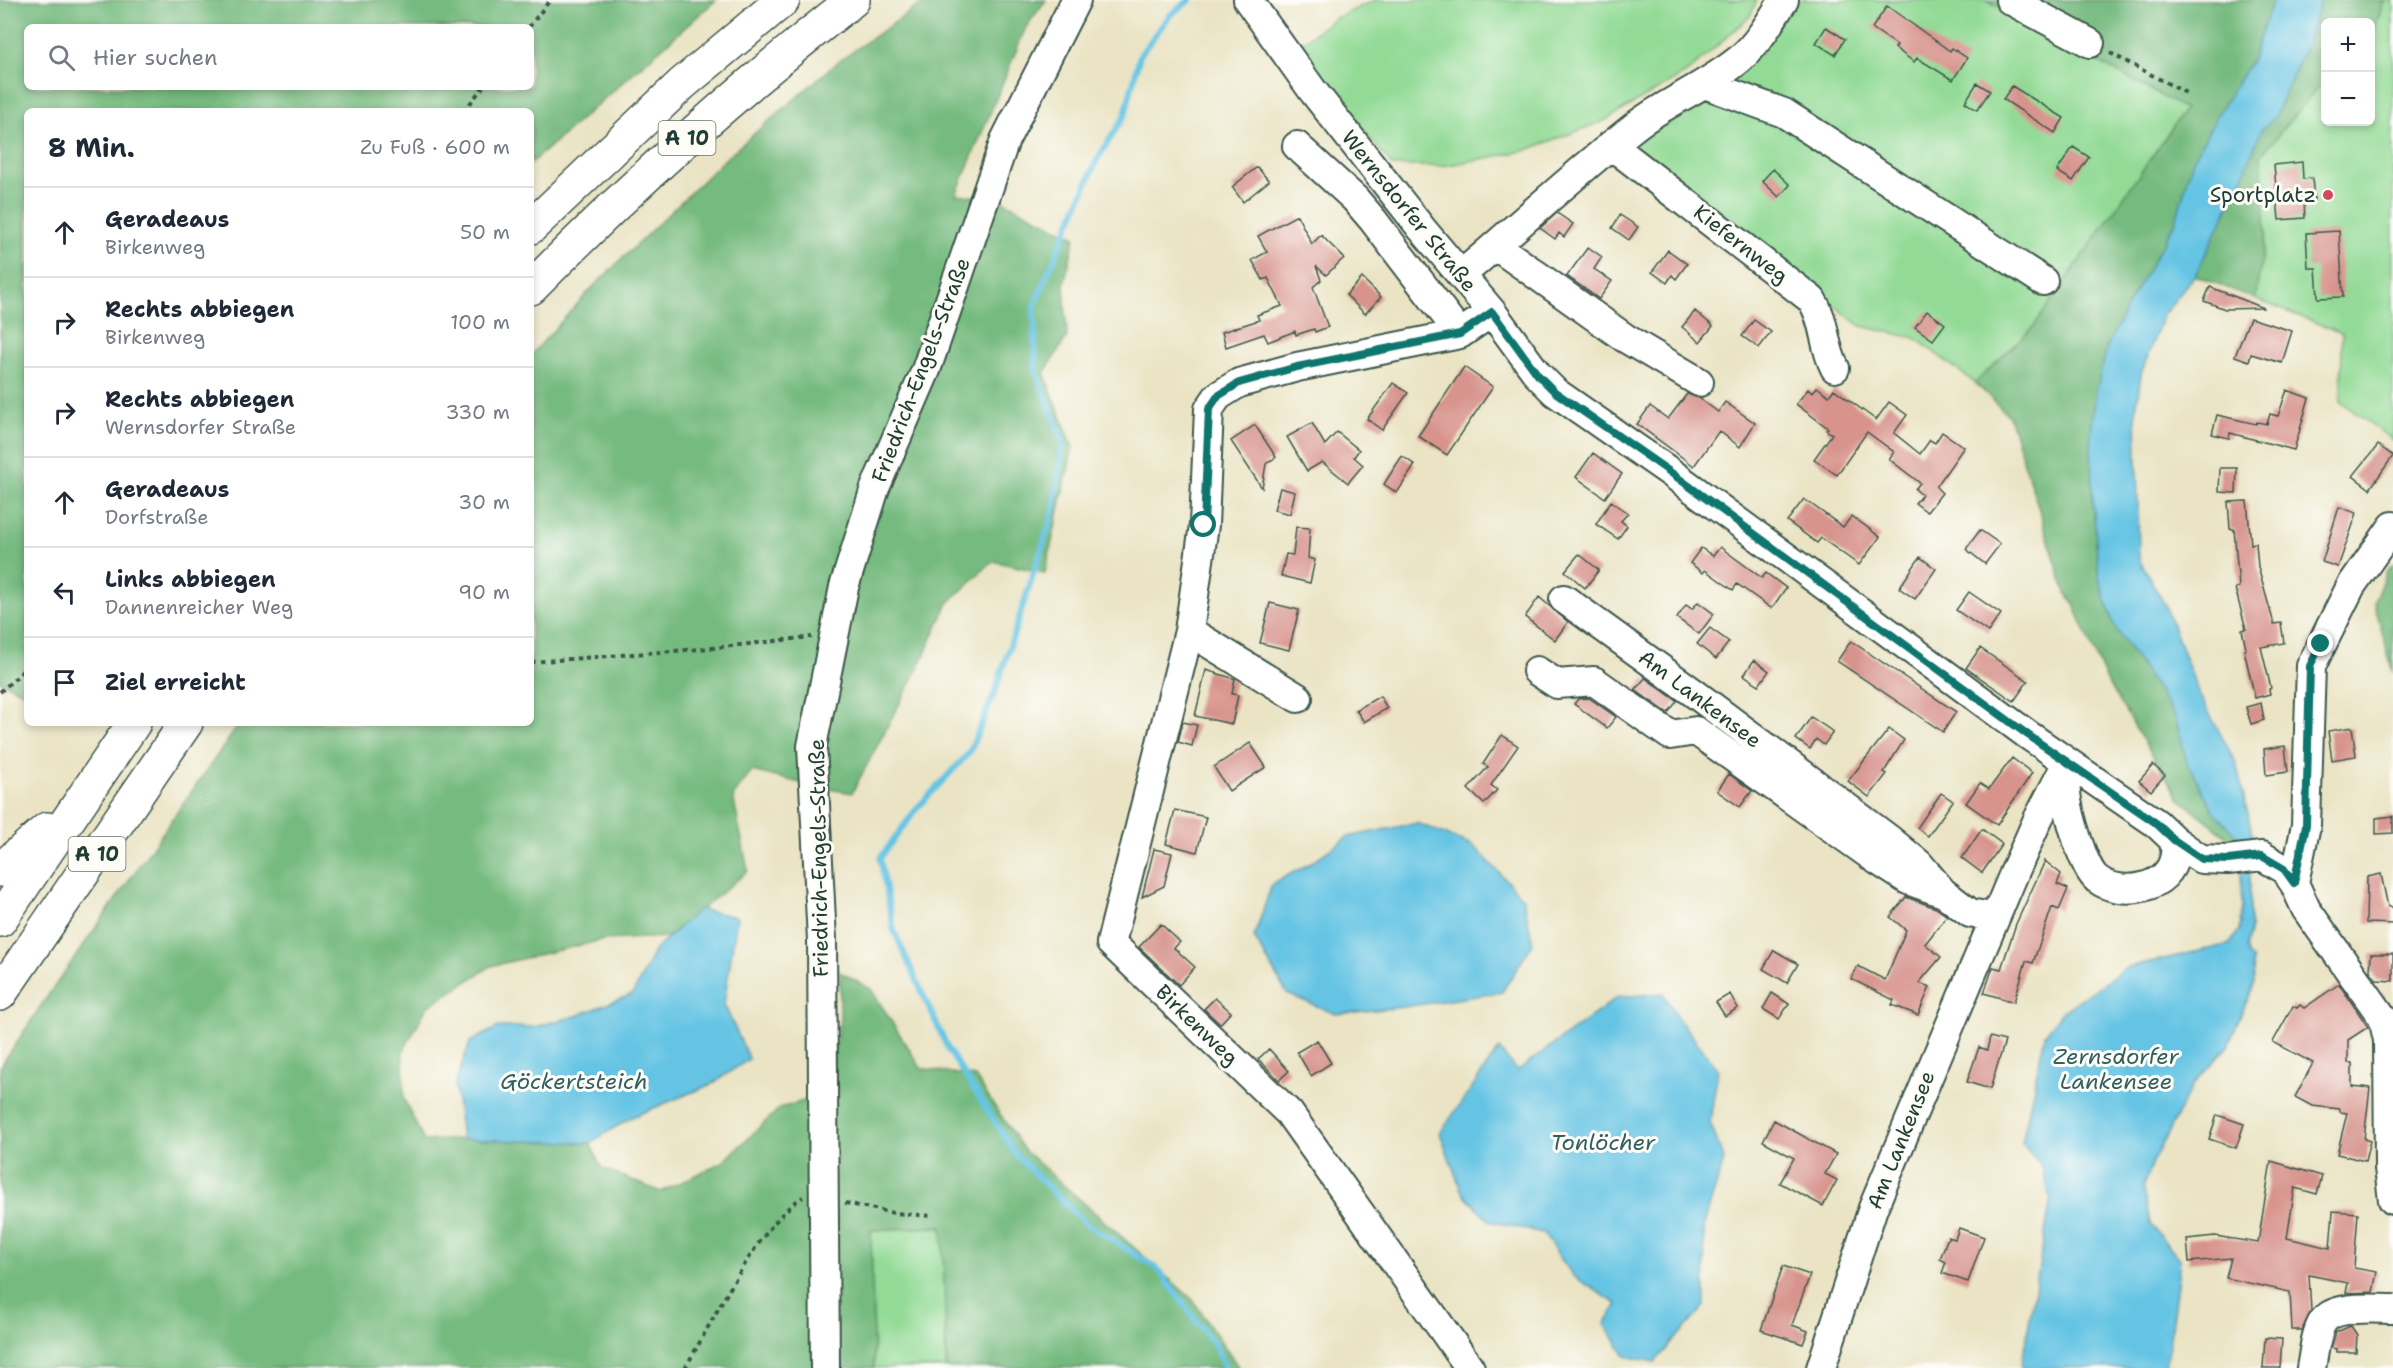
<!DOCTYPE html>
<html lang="de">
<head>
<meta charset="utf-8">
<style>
  body { margin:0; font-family:"Shantell Sans",sans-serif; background:#f6f6f7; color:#1f2937 }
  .controls { position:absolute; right:18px; top:18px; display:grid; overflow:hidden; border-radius:9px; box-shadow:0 3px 9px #0003 }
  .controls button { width:54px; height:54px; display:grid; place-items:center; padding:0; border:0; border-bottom:2px solid #e0e1e3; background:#fff; color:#1f2937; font:30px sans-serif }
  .stop { position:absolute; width:18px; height:18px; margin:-14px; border:4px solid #0f766e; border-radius:50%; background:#fff }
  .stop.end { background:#0f766e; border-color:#fff; box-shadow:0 2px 6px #0008 }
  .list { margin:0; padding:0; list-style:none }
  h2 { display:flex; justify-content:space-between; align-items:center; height:78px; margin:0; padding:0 24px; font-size:26px }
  h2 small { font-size:20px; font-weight:400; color:#747a83 }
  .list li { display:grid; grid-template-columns:39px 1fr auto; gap:18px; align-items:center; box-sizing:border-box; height:90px; padding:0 24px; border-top:2px solid #e0e1e3 }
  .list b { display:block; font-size:22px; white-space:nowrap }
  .list p { margin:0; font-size:20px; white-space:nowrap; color:#747a83 }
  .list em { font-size:20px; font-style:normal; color:#747a83 }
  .icon { flex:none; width:33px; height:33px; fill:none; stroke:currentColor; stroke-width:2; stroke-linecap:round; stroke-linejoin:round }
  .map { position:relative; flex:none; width:2393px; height:1368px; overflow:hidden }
  .search { position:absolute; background:#fff; box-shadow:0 3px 9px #0003; left:24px; top:24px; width:510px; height:66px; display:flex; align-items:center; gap:15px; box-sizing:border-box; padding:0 21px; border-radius:9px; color:#747a83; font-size:22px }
  .panel { position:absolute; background:#fff; box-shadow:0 3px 9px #0003; left:24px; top:108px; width:510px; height:618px; border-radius:9px }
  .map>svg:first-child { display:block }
  .green { fill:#92da95; stroke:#588c64; stroke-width:1.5 }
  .forest { fill:#75ba7e; stroke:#4a7c59; stroke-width:1.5; fill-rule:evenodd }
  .water { fill:#65c4e4; stroke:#42808c; stroke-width:1.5 }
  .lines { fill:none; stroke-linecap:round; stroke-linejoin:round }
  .stream { stroke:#65c4e4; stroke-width:6 }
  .building { fill:#d7938c }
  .minor-casing { stroke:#3d564a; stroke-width:32 }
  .highway-casing { stroke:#3d564a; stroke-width:36 }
  .path { stroke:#3d564a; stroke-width:4; stroke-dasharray:4.5 4.5; stroke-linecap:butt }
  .minor { stroke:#fff; stroke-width:28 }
  .highway { stroke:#fff; stroke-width:33 }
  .route { stroke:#0f766e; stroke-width:8 }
  .poi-dot { fill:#d1495b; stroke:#fdfcf7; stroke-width:2 }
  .labels { text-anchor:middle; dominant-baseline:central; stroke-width:6; stroke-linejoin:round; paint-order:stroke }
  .shield { fill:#fdfcf7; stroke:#62766e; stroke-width:1.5 }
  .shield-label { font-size:20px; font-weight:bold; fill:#1f3d34 }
  .poi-label { font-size:21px; fill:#1f3d34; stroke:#fdfcf7; text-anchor:end }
  .street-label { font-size:21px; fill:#1f3d34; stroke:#fdfcf7 }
  .water-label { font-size:22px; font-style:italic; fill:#305f60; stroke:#fdfcf7 }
</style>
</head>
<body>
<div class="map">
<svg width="2393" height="1368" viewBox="0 0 2393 1368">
  <rect width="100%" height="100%" fill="#fdfcf7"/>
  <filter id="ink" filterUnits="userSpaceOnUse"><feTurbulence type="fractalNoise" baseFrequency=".0167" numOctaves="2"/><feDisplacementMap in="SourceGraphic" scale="12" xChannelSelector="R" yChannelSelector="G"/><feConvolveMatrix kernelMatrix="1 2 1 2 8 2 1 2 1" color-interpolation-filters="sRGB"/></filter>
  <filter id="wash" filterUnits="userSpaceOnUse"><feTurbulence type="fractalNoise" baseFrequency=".008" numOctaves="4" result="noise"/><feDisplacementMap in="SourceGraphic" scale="24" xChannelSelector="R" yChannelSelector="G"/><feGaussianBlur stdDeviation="1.35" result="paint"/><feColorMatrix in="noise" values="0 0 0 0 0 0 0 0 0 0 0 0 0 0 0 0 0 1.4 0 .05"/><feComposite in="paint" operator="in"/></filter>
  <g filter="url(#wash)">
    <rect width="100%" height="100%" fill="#eae4c5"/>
    <path class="green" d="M1375,0H1757L1750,16L1688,72L1604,121L1524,151L1443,166H1392L1297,46L1334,19Z
      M1797,0H1986L2185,109L2034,326L1975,383L1915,338L1861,326L1625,146L1716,95Z
      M2384,0H2393V440L2341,402L2342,333L2255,299L2266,234L2261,155L2321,84H2325L2326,122H2370L2371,42Z
      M943,1227L946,1368H874L871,1230Z"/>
    <path class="forest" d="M0,0H716L531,163V111H27V694L0,681ZM27,27H531V87H27Z
      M927,0H1046L1026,27L956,195L995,197L1075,237L1064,284L1067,337L1044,373L1073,447L1045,573L993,561L948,603L918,669L852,793L817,787L752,771L733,796L748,871L667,937L603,940L491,966L427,1007L403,1052L404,1099L424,1141L462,1139L590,1143L602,1168L661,1192L723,1162L780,1108L810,1099L823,1368H0V1067L47,997L240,723H531V355L592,288L727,157L840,60Z
      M1986,0H2273L2252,59L2218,114L2193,160L2176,221L2128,304L2108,347L2096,392L2091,433L2092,488L2099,578L2114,626L2175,716L2187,762L2214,811L2237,836L2240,847L2179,798L2107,682L2072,600L2066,594L2009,416L1975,383L2034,326L2185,109Z
      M2321,0H2384L2371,42L2370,22H2326L2325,84H2321L2261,155L2266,234L2255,299L2195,275L2239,186L2261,130L2274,118L2306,45Z
      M2393,564V673L2374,602L2386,572Z
      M840,972L871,989L921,1068L975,1077L1024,1150L1193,1300L1239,1368H947L942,1226L871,1230L874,1368H831L826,1096L840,1019Z"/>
    <path class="water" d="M2273,0H2321L2306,45L2274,118L2261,130L2239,186L2195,275L2163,315L2141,374L2136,411L2139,559L2165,605L2199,694L2236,763L2255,845L2250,869V933L2246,947L2248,955L2253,960L2254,984L2228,1046L2192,1086L2152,1163L2143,1186L2150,1224L2180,1260L2166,1368H2021L2051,1199L2042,1167L2022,1143L2045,1034L2063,1011L2128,967L2230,944L2239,930L2242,906L2240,847L2237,836L2214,811L2187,762L2175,716L2114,626L2099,578L2092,488L2091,433L2096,392L2107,347L2128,304L2176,221L2193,160L2218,114L2252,59Z
      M1417,823L1474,846L1523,898L1533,943L1502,992L1404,1007L1336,1014L1287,994L1254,937L1272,884L1307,865L1348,837Z
      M699,909L737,917L724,1004L749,1059L712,1084L632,1117L590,1143L462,1139L455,1085L470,1042L498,1027H534L576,1016L633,994L655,950Z
      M1663,993L1677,1017L1718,1069L1710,1122L1724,1160L1704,1224L1705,1306L1655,1362L1625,1356L1605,1324L1617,1304L1573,1276L1543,1233L1490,1221L1462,1192L1440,1133L1499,1049L1517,1071L1618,997Z"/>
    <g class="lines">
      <path class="stream" d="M1190,0L1170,15L1140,55L1125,115L1097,160L1034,306L1036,372L1063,441L1054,510L995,692L969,753L918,807L880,858L894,931L949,1051L1017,1156L1085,1223L1157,1268L1215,1346L1225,1368"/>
    </g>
    <g id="blocks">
      <path class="building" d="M1887,6L1950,51L1952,48L1967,58L1953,80L1917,58L1914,62L1895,48L1897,45L1872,28Z
        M1826,27L1845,39L1835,55L1816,43Z
        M1977,83L1990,91L1977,110L1965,102Z
        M2012,86L2064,118L2055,133L2003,99Z
        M2073,147L2089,157L2073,181L2057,171Z
        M2302,162L2303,179L2312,178L2314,200L2304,201L2305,218L2279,220L2274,165Z
        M1257,167L1269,181L1243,202L1232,187Z
        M1773,169L1790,185L1779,197L1762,181Z
        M1557,213L1573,224L1564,237L1559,233L1555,239L1540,228Z
        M1297,215L1312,244L1321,235L1344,258L1326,275L1316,266L1321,280L1313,287L1328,327L1315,332L1314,329L1296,335L1295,331L1268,342L1264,334L1226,347L1222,332L1259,320L1257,315L1282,306L1268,278L1263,280L1252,260L1267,252L1258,236Z
        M1620,215L1638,227L1629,240L1612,228Z
        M2339,231L2343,297L2318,298L2316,268H2308L2306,233Z
        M1588,247L1602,257L1594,269L1612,281L1599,299L1567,276Z
        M1668,250L1687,264L1676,279L1672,275L1667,283L1652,272Z
        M1362,278L1381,297L1365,314L1346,295Z
        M2210,287L2264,308L2225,309L2204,301Z
        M1695,311L1713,326L1700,342L1682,327Z
        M1927,311L1945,324L1933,340L1915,327Z
        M2250,318L2292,331L2282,363L2251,354L2249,361L2235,356Z
        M1754,320L1771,332L1759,348L1742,336Z
        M1464,367L1493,387L1447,455L1418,436Z
        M1393,383L1408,393L1382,430L1367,419Z
        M1817,387L1829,396L1834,389L1876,420L1889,402L1907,415L1894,433L1920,454L1930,440L1935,443L1942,432L1964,447L1936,487L1942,493L1927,512L1915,503L1922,495L1915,489L1920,483L1889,459L1894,452L1867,432L1837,475L1814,459L1832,434L1826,430L1828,428L1796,404L1808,389L1812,393Z
        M2287,390L2309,398L2294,450L2230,433L2229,438L2212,434L2217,415L2256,424L2257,422L2267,424L2270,414L2278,416Z
        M1687,394L1699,398L1718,412L1725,402L1755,423L1740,447L1719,431L1694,466L1637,424L1650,406L1668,419Z
        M1312,423L1325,445L1337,432L1359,450L1354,457L1363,465L1348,483L1322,462L1307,471L1287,437Z
        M1255,425L1276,457L1266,464L1262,488L1231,441Z
        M2378,445L2393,456L2370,489L2353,476Z
        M1593,453L1622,474L1605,498L1576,477Z
        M1402,456L1415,465L1397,493L1384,484Z
        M2220,468H2237L2236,493L2219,492Z
        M1280,488L1295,492L1290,514L1274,510Z
        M1804,499L1843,527L1852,516L1880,537L1859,565L1821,538L1817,543L1787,521Z
        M1611,501L1628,513L1621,521L1627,526L1618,539L1596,524Z
        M2247,501L2251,544L2256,543L2258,567L2274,624L2281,623L2284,643L2261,647L2271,688L2269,689L2270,694L2255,698L2244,650L2246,649L2242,630L2246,629L2235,588L2239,587L2234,529H2230L2228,502Z
        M2339,507L2357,513L2338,567L2322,562Z
        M1296,527L1310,528L1308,558L1315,560L1310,583L1281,576L1286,554L1293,555Z
        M1980,530L2000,544L1985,564L1966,549Z
        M1720,547L1762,578L1766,573L1786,588L1774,605L1771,608L1737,584L1733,590L1705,570L1703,573L1690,563L1701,548L1713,556Z
        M1579,554L1599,570L1585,588L1565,571Z
        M1920,557L1936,569L1915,599L1899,588Z
        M1969,592L2001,614L1988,632L1956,610Z
        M1539,597L1568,622L1555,640L1525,617Z
        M1698,602L1714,614L1699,634L1677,618L1686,605L1692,609Z
        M1270,603L1299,610L1289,650L1260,643Z
        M1710,628L1729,642L1716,659L1697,644Z
        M1851,641L1956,712L1943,732L1837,661Z
        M1980,648L2028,681L2014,701L1966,668Z
        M1754,660L1769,671L1759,685L1744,675Z
        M1206,670L1235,679L1232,694L1238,695L1232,724L1195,716Z
        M1645,678L1677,701L1668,713L1635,690Z
        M1380,696L1387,708L1364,722L1356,710Z
        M1589,698L1616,717L1607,728L1574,704L1578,699Z
        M2261,703L2264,720L2251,724L2246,707Z
        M1811,717L1833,732L1824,745L1816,739L1810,749L1796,739Z
        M1183,722L1197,725L1192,746L1178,742Z
        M2352,727L2356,756L2332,760L2328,731Z
        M1889,729L1904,740L1884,772L1887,774L1869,797L1848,781Z
        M1502,735L1518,746L1491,785L1497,790L1484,804L1468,789L1488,767L1483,764Z
        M1250,743L1266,767L1229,791L1214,767Z
        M2285,746L2288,772L2266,775L2264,749Z
        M2012,758L2032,773L1997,825L1966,803L1980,783L1989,789Z
        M2153,765L2165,775L2151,791L2139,781Z
        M1729,774L1752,791L1740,807L1717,791Z
        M1941,793L1953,801L1928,836L1917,828Z
        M1175,810L1206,817L1197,852L1166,844Z
        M2393,816V833L2376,834V818Z
        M1982,829L2002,844L1982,873L1962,858Z
        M1154,849L1172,853L1164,886L1142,897Z
        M2045,861L2061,874L2057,884L2068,889L2059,910L2052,907L2033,963L2026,961L2014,1002L1984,993L1993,967L2001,969L2016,924Z
        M2381,874L2388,907H2393V924L2366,923L2367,877Z
        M1906,897L1936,908L1947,916L1925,944L1941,957L1919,983L1930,987L1918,1015L1892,1005L1894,1000L1851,979L1858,966L1885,980L1906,930L1890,917Z
        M1161,924L1180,942L1174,948L1195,967L1179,985L1139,947Z
        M1774,950L1798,964L1787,983L1763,969Z
        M2371,954H2393V981L2377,980L2370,971Z
        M2339,984L2368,1027L2348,1040V1063H2352V1086L2370,1088L2364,1139L2370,1141L2365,1161L2337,1154L2347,1113L2340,1112V1109L2312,1106L2295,1097L2313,1063L2273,1042L2293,1006L2297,1008L2300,1005L2304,1008Z
        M1772,993L1789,1004L1779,1019L1763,1009Z
        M1730,994L1738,1008L1725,1016L1716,1002Z
        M1215,998L1231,1012L1220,1024L1204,1009Z
        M1990,1037L2005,1041L1990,1089L1967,1082L1979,1047L1987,1050Z
        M1317,1040L1331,1063L1311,1076L1297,1052Z
        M1269,1049L1289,1071L1279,1080L1258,1059Z
        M2217,1115L2244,1124L2236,1148L2209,1139Z
        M1774,1120L1836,1154L1825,1174L1837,1180L1823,1206L1780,1183L1794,1158L1763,1141Z
        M2271,1161L2322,1176L2317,1194L2295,1188L2287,1238L2330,1248L2333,1211L2358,1213L2354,1268L2377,1272L2373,1292L2346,1293L2348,1283L2309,1275L2311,1311L2302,1330H2292L2290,1292L2226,1278L2231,1258L2189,1262L2187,1239L2215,1236L2258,1243Z
        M1959,1228L1984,1237L1968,1282L1942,1273L1946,1262L1940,1259L1948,1237L1955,1239Z
        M1783,1266L1810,1275L1792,1325L1808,1331L1803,1344L1761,1330Z
        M2351,1326L2357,1335L2356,1352H2337V1349L2331,1348L2336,1332Z
        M2265,1338L2282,1339L2280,1368H2263Z"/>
    </g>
  </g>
  <g filter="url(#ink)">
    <use href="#blocks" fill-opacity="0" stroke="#3d564a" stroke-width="1.5"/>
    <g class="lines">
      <defs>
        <path id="minor" d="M1248,0L1313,91L1422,229L1492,312L1538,375L1555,392L1670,472L2028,735L2156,823L2174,840L2201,859L2228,860L2262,856L2284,869L2294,883L2306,909L2383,1018L2388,1040L2389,1168L2393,1200
          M2010,0L2090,43
          M1705,84L1784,113L2043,281
          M1611,145L1812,300C1826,322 1823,346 1835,368
          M1297,146L1355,199L1373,220L1460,334
          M1496,246L1625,338L1699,382
          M1461,275C1519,226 1574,174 1634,127C1667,101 1708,86 1741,58C1759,42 1771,20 1784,0
          M1564,599L1694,693L1890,840L1919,864L1941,890
          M1189,631L1298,698
          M1537,671L1557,684L1594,681L1670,735L1696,731L1877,860L1908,880L1944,893L1970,913L1995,918
          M2067,765C2067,774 2065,784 2066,793C2068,812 2083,868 2097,879C2121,898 2171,889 2175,854C2176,850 2174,844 2174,840
          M2294,883L2306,825L2311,666L2351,586L2393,526
          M825,1368L822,940L812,746L844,587L875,488L926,370L1005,140L1076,0
          M1470,1368L1289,1113L1111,943L1189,631L1204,525L1209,409L1218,396L1239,383L1297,367L1460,334L1492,312
          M1821,1368L1873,1208L2015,871L2038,819L2067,763
          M2311,1368C2314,1354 2315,1335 2322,1323C2333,1304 2374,1309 2393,1309"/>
        <path id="highway" d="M531,227L682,84L783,0
          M531,288C632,185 739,89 853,0
          M0,870L47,829
          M0,920L134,723
          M0,994L186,723"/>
      </defs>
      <use href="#minor" class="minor-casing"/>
      <use href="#highway" class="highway-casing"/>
      <path class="path" d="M529,27L550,0
        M2110,53L2186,93
        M464,111L483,87
        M531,662L712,648L812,637
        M0,692L20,674L27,665
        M845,1203L894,1213L931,1216
        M685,1368C712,1323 760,1222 803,1197"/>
      <use href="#minor" class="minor"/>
      <use href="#highway" class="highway"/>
    </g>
  </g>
  <g class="lines" filter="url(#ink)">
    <path class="route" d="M1204,525L1209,409L1218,396L1239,383L1297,367L1460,334L1492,312L1538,375L1555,392L1670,472L2028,735L2156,823L2174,840L2202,859L2228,860L2262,856L2284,869L2294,883L2306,825L2310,666L2321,644"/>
  </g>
  <circle class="poi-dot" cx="2328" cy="195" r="6"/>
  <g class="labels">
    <g class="shield">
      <rect x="658.5" y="121" width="57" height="34" rx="4.5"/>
      <rect x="68.5" y="837" width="57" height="34" rx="4.5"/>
    </g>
    <g class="shield-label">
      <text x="687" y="138">A 10</text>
      <text x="97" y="854">A 10</text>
    </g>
    <g class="poi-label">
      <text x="2316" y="195">Sportplatz</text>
    </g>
    <g class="street-label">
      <text transform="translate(1409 211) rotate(51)">Wernsdorfer Straße</text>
      <text transform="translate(1741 244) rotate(38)">Kiefernweg</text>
      <text transform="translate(921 370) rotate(-69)">Friedrich-Engels-Straße</text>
      <text transform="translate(1700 699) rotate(37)">Am Lankensee</text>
      <text transform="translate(819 858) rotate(-91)">Friedrich-Engels-Straße</text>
      <text transform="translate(1197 1025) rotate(44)">Birkenweg</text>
      <text transform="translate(1901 1140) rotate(-68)">Am Lankensee</text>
    </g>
    <g class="water-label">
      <text x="2116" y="1056">Zernsdorfer<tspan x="2116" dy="25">Lankensee</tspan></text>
      <text x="574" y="1081">Göckertsteich</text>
      <text x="1603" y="1142">Tonlöcher</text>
    </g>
  </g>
</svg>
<div class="controls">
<button>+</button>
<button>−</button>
</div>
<div class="stop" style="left:1204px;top:525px"></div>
<div class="stop end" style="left:2321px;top:644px"></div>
<div class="search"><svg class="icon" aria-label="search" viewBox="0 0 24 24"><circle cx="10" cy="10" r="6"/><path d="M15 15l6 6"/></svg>Hier suchen</div>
<section class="panel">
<h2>8 Min.<small>Zu Fuß · 600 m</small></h2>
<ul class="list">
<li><svg class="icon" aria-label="ahead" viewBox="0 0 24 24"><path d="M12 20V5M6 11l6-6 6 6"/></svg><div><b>Geradeaus</b><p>Birkenweg</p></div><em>50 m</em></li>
<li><svg class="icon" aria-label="right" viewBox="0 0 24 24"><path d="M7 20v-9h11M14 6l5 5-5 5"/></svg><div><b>Rechts abbiegen</b><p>Birkenweg</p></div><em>100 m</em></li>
<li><svg class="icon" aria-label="right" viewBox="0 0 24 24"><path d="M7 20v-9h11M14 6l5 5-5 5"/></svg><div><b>Rechts abbiegen</b><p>Wernsdorfer Straße</p></div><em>330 m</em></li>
<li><svg class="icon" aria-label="ahead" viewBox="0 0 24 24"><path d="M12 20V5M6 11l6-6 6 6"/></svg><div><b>Geradeaus</b><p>Dorfstraße</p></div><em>30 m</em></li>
<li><svg class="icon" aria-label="left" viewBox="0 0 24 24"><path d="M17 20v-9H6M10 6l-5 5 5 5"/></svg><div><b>Links abbiegen</b><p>Dannenreicher Weg</p></div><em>90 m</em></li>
<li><svg class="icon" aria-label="arrive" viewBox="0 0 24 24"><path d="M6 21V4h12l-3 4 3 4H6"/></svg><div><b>Ziel erreicht</b></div></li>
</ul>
</section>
</div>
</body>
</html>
